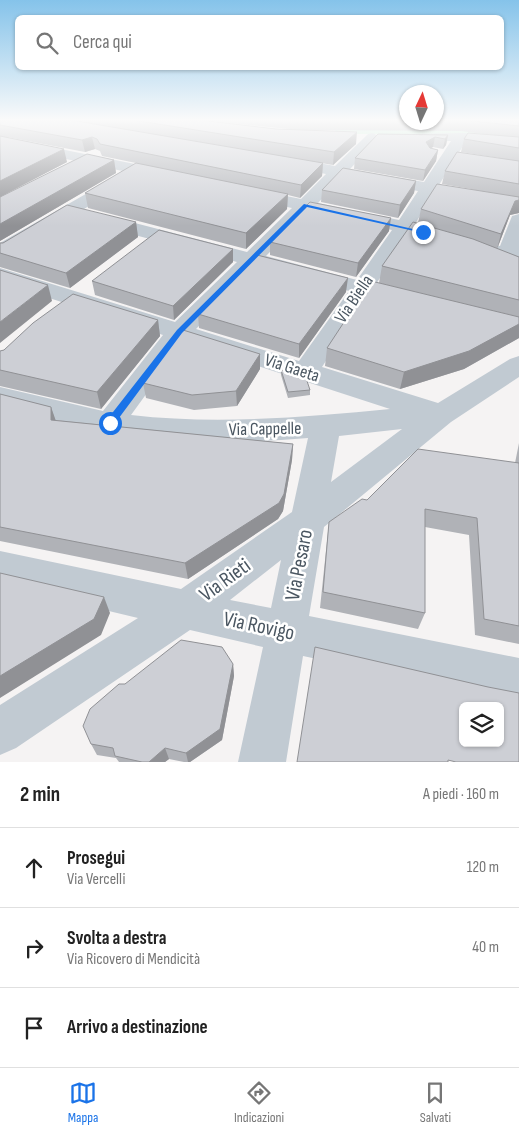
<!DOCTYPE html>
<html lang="it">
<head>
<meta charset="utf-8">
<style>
  body { margin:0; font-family:"Sofia Sans Condensed",sans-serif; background:#f2f2f2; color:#222 }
  .controls { position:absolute; right:15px; bottom:15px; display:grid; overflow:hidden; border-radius:8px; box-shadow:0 1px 4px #0004 }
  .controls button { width:45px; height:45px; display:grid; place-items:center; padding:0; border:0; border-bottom:1px solid #e0e0e0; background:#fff; color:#222; font:25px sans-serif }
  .compass { position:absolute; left:399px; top:85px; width:45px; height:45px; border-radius:50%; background:#fff; box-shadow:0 1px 4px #0004; rotate:4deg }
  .stop { position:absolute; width:15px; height:15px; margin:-11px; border:4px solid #1a73e8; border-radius:50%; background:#fff }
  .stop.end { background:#1a73e8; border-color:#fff; box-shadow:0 1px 5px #0008 }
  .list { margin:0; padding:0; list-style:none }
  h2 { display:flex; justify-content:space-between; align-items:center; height:65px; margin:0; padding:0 20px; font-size:21px }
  h2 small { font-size:16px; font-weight:400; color:#767676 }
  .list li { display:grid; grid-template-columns:32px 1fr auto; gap:15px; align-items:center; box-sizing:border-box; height:80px; padding:0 20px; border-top:1px solid #e0e0e0 }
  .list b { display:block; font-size:19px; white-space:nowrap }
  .list p { margin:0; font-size:16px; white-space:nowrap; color:#767676 }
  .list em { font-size:16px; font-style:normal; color:#767676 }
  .icon { flex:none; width:28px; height:28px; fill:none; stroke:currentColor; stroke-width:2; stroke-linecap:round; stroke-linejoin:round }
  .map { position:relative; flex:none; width:519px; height:762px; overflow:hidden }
  .search { position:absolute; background:#fff; box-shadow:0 1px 4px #0004; left:15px; right:15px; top:15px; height:55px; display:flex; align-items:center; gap:12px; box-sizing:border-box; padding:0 18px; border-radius:8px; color:#767676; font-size:19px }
  .sheet { height:305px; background:#fff }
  nav { display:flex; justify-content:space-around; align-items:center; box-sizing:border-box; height:70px; border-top:1px solid #e0e0e0; background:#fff; font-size:14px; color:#767676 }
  nav a { display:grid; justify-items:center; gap:2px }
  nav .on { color:#1a73e8 }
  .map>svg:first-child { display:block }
  .green { fill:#c3f1d5 }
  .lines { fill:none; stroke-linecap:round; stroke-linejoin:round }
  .street { fill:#c1cad2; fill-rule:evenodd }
  .wall { fill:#b0b2b7 }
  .shaded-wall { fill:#909195 }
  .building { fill:#cdcfd5; stroke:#909195; fill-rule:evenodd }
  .route { fill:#1a73e8 }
  .labels { text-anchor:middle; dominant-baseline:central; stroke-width:5; stroke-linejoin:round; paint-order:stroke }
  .street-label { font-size:18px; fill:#4a5661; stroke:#fff }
  .near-street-label { font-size:21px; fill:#4a5661; stroke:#fff }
</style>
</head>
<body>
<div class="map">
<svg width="519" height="762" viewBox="0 0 519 762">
  <rect width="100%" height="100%" fill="#f5f3f3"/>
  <path class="green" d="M447,123L519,141L459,134H336L335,130Z"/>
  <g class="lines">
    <path class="street" d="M373,133L380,137L350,169L424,182L451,141H410L405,140L403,137L405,134L465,133L519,140V148L466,141L439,185L519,200V210L433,194L415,224L452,234L455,238L452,242L445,244L409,234L376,284L410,293L414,298L410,303L402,305L368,296L322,367L438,403L510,359L519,356V377L451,422L324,527L309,616L519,658V702L303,656L286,762H238L263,647L190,630L16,748L0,755V705L138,618L0,585V551L181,589L292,512L308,438C245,443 180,445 118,436C78,429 39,417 0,407V387L103,411L163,335L0,282V268L175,322L237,262L93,224L91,220L93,216L100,214L247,252L292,208L245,198L242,194L245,190L251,189L301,199L326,174L280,165L278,162L280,159L286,157L335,166L368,134ZM342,177L418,191L399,220L318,203ZM309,212L392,230L357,280L266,256ZM256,267L349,291L299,361L196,329ZM184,342L390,409C305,417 218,425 131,415ZM402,429L331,482L339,436ZM281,560L271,608L230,600Z
      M0,137L165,170L171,171L173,175L171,179L165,180L0,145Z
      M119,175L125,176L127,180L125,184L7,256L0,258V243Z
      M519,214V261L469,253L466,249L469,245L476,243L500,246L512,216Z"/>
  </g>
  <path class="wall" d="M0,120H200L276,129H289L201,120H406V122H436V120H519V213L510,215L497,249L519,257V338L464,369L400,389L325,366L327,348L410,291L379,283L382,266L418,223L421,209L471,189L442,184L445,171L499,158L461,152L464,139L499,136L461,131L312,130L356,144L333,165L292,158L323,163L322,176L300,198L288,195L287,209L246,249L88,208L85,193L136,163L102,156L100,151L95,149L85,152L7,137L67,162L5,194L114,160L116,173L0,241Z
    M378,134L448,135L446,145L443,149L433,147L431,148L438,150L436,161L423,181L354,169L355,158Z
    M416,181L414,193L398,218L321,202L322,190Z
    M136,222L138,237L70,288L0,267V243Z
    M389,231L356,277L270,255V242Z
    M233,249V262L174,320L95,295L92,281Z
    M346,292L299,358L199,328L198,314Z
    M158,320L160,336L101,409L0,386V351Z
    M260,354V369L237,406L194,410L146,398L143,383Z
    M281,370L310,390V395L288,398L281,375Z
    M0,394L51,407L55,420L293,444L292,460L283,511L278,519L188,579L0,541Z
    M519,443V644L475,635L469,535L425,527V613L418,629L320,608L329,522L367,500L515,463Z
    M233,664L234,676L222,740L190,762H184L169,759L165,762H119L116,758L97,755L91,744L125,684Z"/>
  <path class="shaded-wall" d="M357,132L356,144L333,165L334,152Z
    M448,135L446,145L443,149L445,139Z
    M92,137L95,149L85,152L82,140Z
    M435,137L433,147L424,152L426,142Z
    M64,149L67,162L0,197V181Z
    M438,150L436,161L423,181L425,170Z
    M114,160L116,173L0,241V224Z
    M323,163L322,176L300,198L301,185Z
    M416,181L414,193L398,218L400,205Z
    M288,194L287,209L246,249V233Z
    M519,200V213L510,215L497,249L501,234L515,201Z
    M391,218L389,231L356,277L358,263Z
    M136,222L138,237L70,288L66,273Z
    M233,249V262L174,320L173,306Z
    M348,278L346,292L299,358V344Z
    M48,285L52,301L0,343V322Z
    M158,320L160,336L101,409L97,392Z
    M519,324V338L464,369L400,389L404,372Z
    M260,354V369L237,406L236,391Z
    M51,407L57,424L51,420Z
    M293,444L292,460L283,511L278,519L188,579L185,563Z
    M104,597L110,613L101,635L0,698V676Z
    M233,664L234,676L222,740L190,762H188L186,753Z
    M165,748L169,759L165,762H149Z"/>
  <path class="building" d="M0,120H71L323,163L301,185L100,144L97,139L92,137L82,140L0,125Z
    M133,120H200L276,129L357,132L334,152Z
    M464,120H519V126Z
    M468,133L519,137V148L464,139Z
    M378,134L448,135L445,139L435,137L426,142L430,148L438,150L425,170L355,158Z
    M0,136L64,149L0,181Z
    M457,152L519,161V184L445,171Z
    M87,154L114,160L0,224V197Z
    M136,163L288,194L246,233L85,193Z
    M343,168L416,181L400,205L322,190Z
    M437,184L519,197V200L515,201L501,234L421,209Z
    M310,202L391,218L358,263L270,242Z
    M67,205L136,222L66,273L0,253V243H3Z
    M413,222L473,239L519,257V300L382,266Z
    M159,230L233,249L173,306L92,281Z
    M257,255L348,278L299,344L198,314Z
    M0,270L48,285L0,322Z
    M371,281L519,317V324L469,351L404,372L327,348Z
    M73,294L158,320L97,392L0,370V351L4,350L33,323Z
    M183,330L260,354L236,391L192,395L143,383Z
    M281,370L306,378L310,390L288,392Z
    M0,394L51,407V420L293,444L284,494L279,503L185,563L0,527Z
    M418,449L519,463V626L484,619L477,518L425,509V613L323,592L329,522L362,499L367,500Z
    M0,573L104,597L94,619L0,676Z
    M181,640L222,647L233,664L220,729L186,753L165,748L149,762H142L115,756L113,748L91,744L83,726L90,709L119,684H125Z
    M315,647L488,687L519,693V762H456L448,760V762H297ZM463,706H500V743H463Z"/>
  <linearGradient id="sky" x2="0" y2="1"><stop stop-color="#85c3ea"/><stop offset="0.53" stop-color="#fafafa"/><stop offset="1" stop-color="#fafafa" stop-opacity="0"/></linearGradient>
  <rect width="519" height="226" fill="url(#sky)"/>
  <path class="route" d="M304,204L426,232L423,233L307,207L182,333L113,426H106V421L177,330Z"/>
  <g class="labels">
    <g class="street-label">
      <text transform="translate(354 299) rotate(-56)">Via Biella</text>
      <text transform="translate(292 368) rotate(18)">Via Gaeta</text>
      <text transform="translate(265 429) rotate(-1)">Via Cappelle</text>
    </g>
    <g class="near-street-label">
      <text transform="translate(299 565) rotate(-79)">Via Pesaro</text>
      <text transform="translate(225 580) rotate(-36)">Via Rieti</text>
      <text transform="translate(259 626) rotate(12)">Via Rovigo</text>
    </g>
  </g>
</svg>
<div class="controls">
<button><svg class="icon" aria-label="layers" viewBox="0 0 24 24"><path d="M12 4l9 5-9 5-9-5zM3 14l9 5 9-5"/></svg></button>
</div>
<svg class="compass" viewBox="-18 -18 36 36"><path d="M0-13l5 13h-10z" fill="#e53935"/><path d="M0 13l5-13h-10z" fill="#767676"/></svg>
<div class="stop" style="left:110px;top:423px"></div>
<div class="stop end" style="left:423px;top:232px"></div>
<div class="search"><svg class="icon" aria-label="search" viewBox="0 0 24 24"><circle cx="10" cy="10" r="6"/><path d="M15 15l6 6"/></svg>Cerca qui</div>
</div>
<section class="sheet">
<h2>2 min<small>A piedi · 160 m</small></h2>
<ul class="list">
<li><svg class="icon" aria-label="ahead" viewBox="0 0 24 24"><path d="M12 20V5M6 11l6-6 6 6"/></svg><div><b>Prosegui</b><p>Via Vercelli</p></div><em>120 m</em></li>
<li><svg class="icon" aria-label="right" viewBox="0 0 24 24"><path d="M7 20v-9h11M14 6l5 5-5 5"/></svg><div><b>Svolta a destra</b><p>Via Ricovero di Mendicità</p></div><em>40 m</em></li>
<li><svg class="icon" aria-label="arrive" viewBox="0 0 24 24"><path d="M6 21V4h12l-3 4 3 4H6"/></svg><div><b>Arrivo a destinazione</b></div></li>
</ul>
</section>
<nav>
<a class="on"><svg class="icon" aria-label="map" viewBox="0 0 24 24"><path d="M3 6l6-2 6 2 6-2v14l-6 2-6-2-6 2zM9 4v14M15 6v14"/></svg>Mappa</a>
<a><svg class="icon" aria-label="directions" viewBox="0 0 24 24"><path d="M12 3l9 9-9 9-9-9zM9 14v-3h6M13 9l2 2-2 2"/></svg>Indicazioni</a>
<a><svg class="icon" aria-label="saved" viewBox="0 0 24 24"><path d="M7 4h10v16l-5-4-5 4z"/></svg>Salvati</a>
</nav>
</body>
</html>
